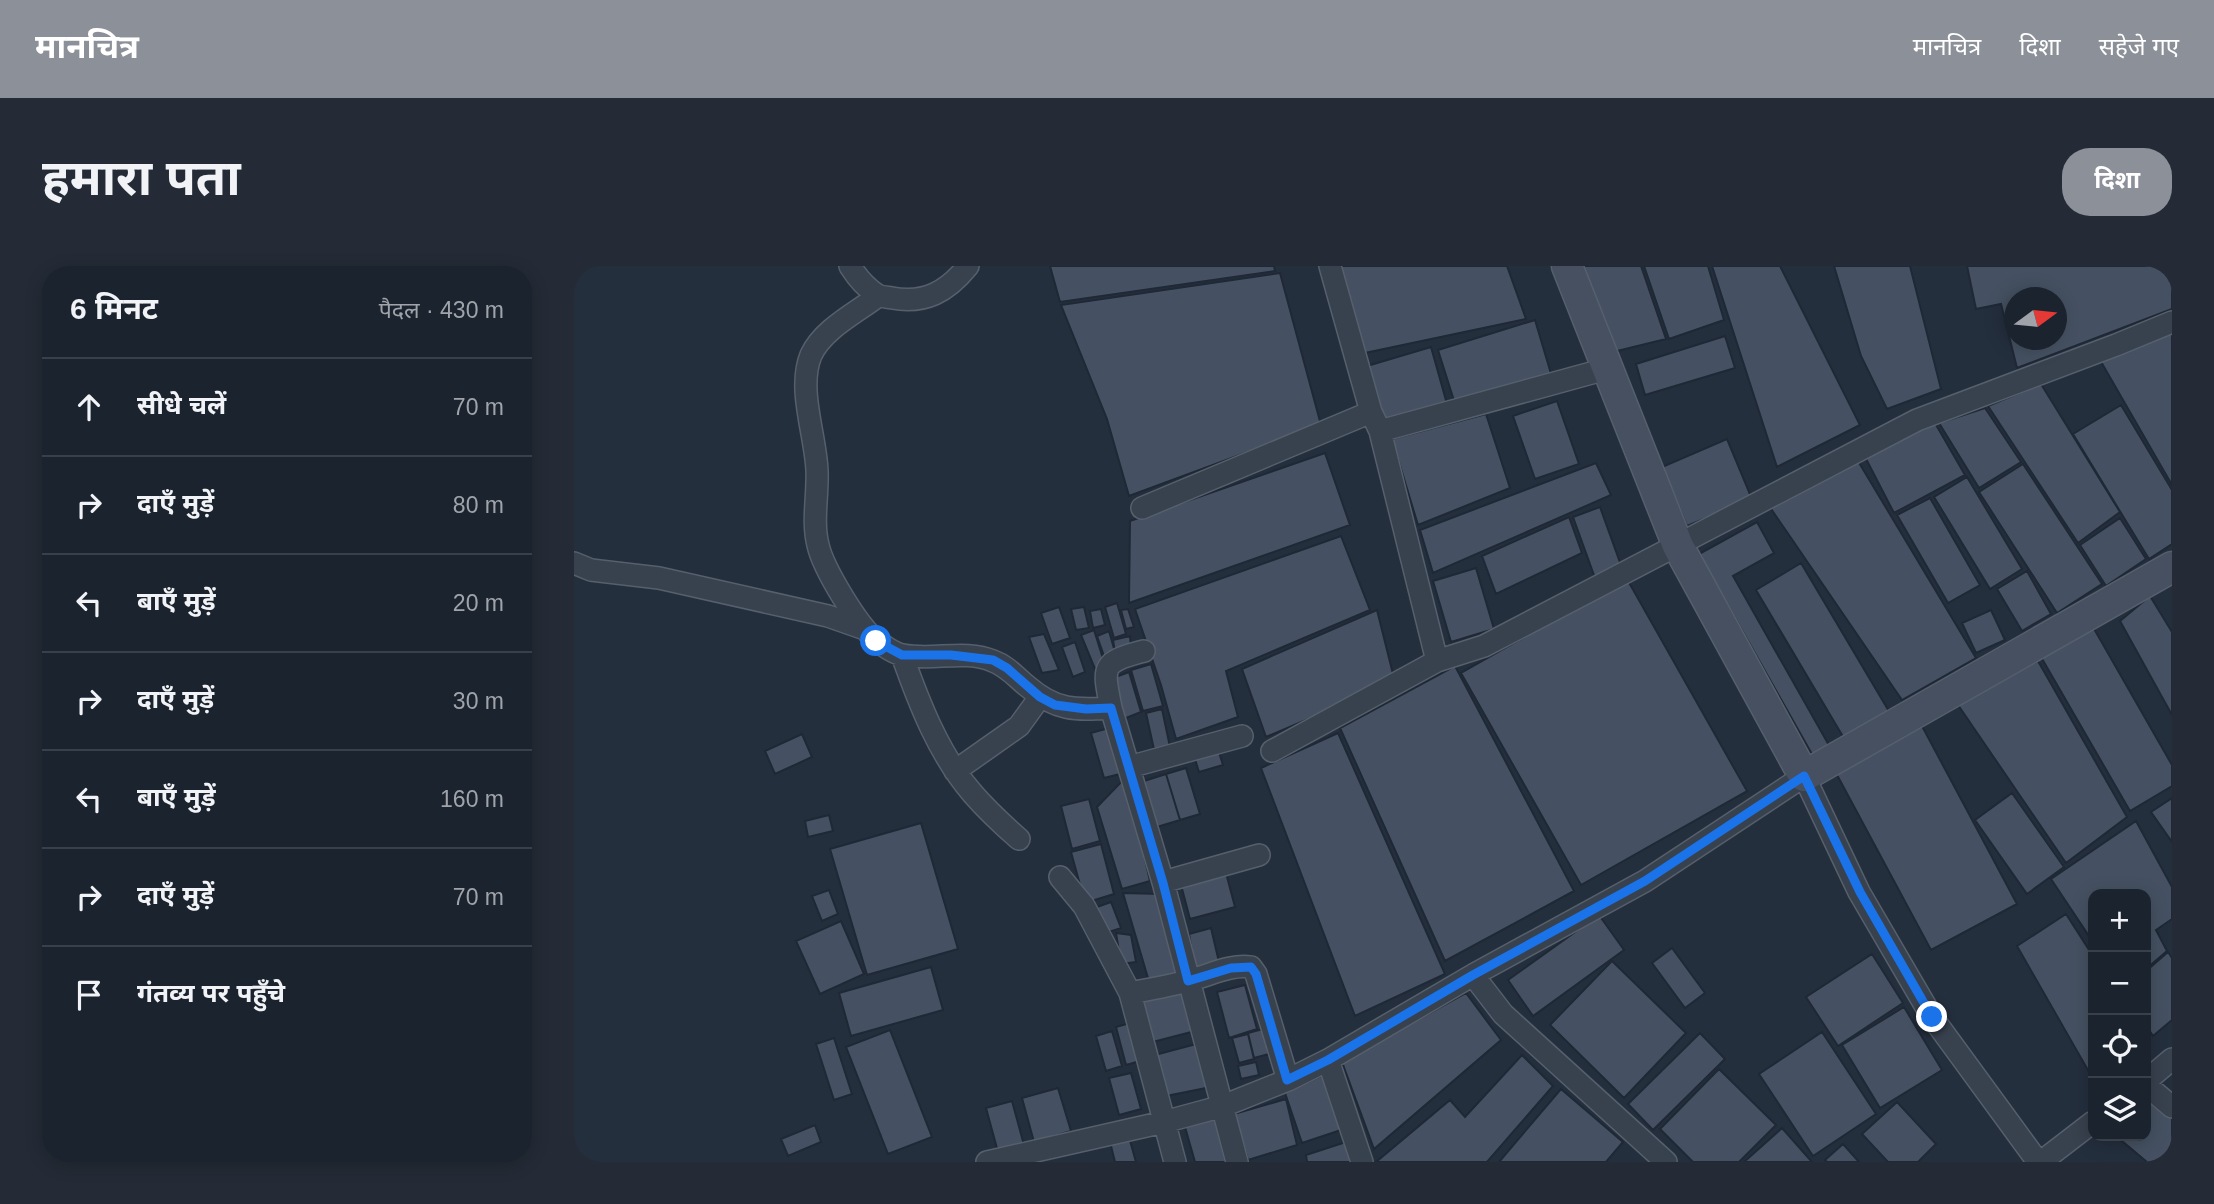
<!DOCTYPE html>
<html lang="hi">
<head>
<meta charset="utf-8">
<style>
  body { margin:0; font-family:Helvetica,"Noto Sans Devanagari",sans-serif; background:#242b36; color:#f1f3f6 }
  .controls { position:absolute; right:21px; bottom:21px; display:grid; overflow:hidden; border-radius:14px; box-shadow:0 4px 18px #0003 }
  .controls button { width:63px; height:63px; display:grid; place-items:center; padding:0; border:0; border-bottom:2px solid #39404a; background:#1b232e; color:#f1f3f6; font:35px sans-serif }
  .compass { position:absolute; left:1430px; top:21px; width:63px; height:63px; border-radius:50%; background:#1b232e; box-shadow:0 4px 18px #0003; rotate:75deg }
  .stop { position:absolute; width:21px; height:21px; margin:-16px; border:5px solid #1a73e8; border-radius:50%; background:#fff }
  .stop.end { background:#1a73e8; border-color:#fff; box-shadow:0 2px 7px #0008 }
  .list { margin:0; padding:0; list-style:none }
  h2 { display:flex; justify-content:space-between; align-items:center; height:91px; margin:0; padding:0 28px; font-size:30px }
  h2 small { font-size:23px; font-weight:400; color:#a0a4aa }
  .list li { display:grid; grid-template-columns:46px 1fr auto; gap:21px; align-items:center; box-sizing:border-box; height:98px; padding:0 28px; border-top:2px solid #39404a }
  .list b { display:block; font-size:26px; white-space:nowrap }
  .list em { font-size:23px; font-style:normal; color:#a0a4aa }
  .icon { flex:none; width:38px; height:38px; fill:none; stroke:currentColor; stroke-width:2; stroke-linecap:round; stroke-linejoin:round }
  .map { position:relative; flex:none; width:1598px; height:896px; overflow:hidden; border-radius:28px }
  header { display:flex; align-items:center; gap:42px; box-sizing:border-box; height:98px; padding:0 35px; background:#8c9099; color:#fff }
  header strong { font-size:33px }
  nav { display:flex; gap:38px; margin-inline-start:auto; font-size:24px }
  .intro { display:flex; align-items:center; justify-content:space-between; box-sizing:border-box; height:168px; padding:0 42px }
  h1 { margin:0; font-size:49px }
  .button { padding:18px 32px; border-radius:28px; background:#8c9099; color:#fff; font-size:24px; font-weight:700 }
  main { display:flex; gap:42px; padding:0 42px }
  aside { flex:1; background:#1b232e; border-radius:28px; box-shadow:0 4px 18px #0003 }
  .map>svg:first-child { display:block }
  .building { fill:#455162; stroke:#1f2835; stroke-width:2; fill-rule:evenodd }
  .lines { fill:none; stroke-linecap:round; stroke-linejoin:round }
  .street-casing { stroke:#565f6c; stroke-width:24 }
  .secondary-casing { stroke:#565f6c; stroke-width:33 }
  .street { stroke:#38414e; stroke-width:21 }
  .secondary { stroke:#465061; stroke-width:30 }
  .route { stroke:#1a73e8; stroke-width:9 }
</style>
</head>
<body>
<header>
<strong>मानचित्र</strong>
<nav><a>मानचित्र</a><a>दिशा</a><a>सहेजे गए</a></nav>
</header>
<div class="intro"><h1>हमारा पता</h1><a class="button">दिशा</a></div>
<main>
<aside>
<h2>6 मिनट<small>पैदल · 430 m</small></h2>
<ul class="list">
<li><svg class="icon" aria-label="ahead" viewBox="0 0 24 24"><path d="M12 20V5M6 11l6-6 6 6"/></svg><div><b>सीधे चलें</b></div><em>70 m</em></li>
<li><svg class="icon" aria-label="right" viewBox="0 0 24 24"><path d="M7 20v-9h11M14 6l5 5-5 5"/></svg><div><b>दाएँ मुड़ें</b></div><em>80 m</em></li>
<li><svg class="icon" aria-label="left" viewBox="0 0 24 24"><path d="M17 20v-9H6M10 6l-5 5 5 5"/></svg><div><b>बाएँ मुड़ें</b></div><em>20 m</em></li>
<li><svg class="icon" aria-label="right" viewBox="0 0 24 24"><path d="M7 20v-9h11M14 6l5 5-5 5"/></svg><div><b>दाएँ मुड़ें</b></div><em>30 m</em></li>
<li><svg class="icon" aria-label="left" viewBox="0 0 24 24"><path d="M17 20v-9H6M10 6l-5 5 5 5"/></svg><div><b>बाएँ मुड़ें</b></div><em>160 m</em></li>
<li><svg class="icon" aria-label="right" viewBox="0 0 24 24"><path d="M7 20v-9h11M14 6l5 5-5 5"/></svg><div><b>दाएँ मुड़ें</b></div><em>70 m</em></li>
<li><svg class="icon" aria-label="arrive" viewBox="0 0 24 24"><path d="M6 21V4h12l-3 4 3 4H6"/></svg><div><b>गंतव्य पर पहुँचे</b></div></li>
</ul>
</aside>
<div class="map">
<svg width="1598" height="896" viewBox="0 0 1598 896">
  <rect width="100%" height="100%" fill="#242f3e"/>
  <path class="building" d="M476,0H700L701,5L486,36Z
    M766,0H933L952,53L786,88Z
    M1006,0H1067L1092,73L1039,86Z
    M1070,0H1134L1150,54L1095,73Z
    M1138,0H1206L1286,159L1203,201Z
    M1260,0H1336L1367,123L1313,143L1287,90Z
    M1393,0H1598V43L1443,102L1427,38L1402,43ZM1440,32H1482V74H1440Z
    M706,7L747,159L555,230L533,153L487,39Z
    M961,54L978,111L882,141L864,84Z
    M1598,63V219L1526,94Z
    M1151,70L1161,102L1071,129L1062,98Z
    M857,81L873,138L809,156L793,100Z
    M1467,118L1546,246L1504,277L1414,140Z
    M983,135L1005,198L961,213L939,150Z
    M1547,139L1598,224V278L1575,293L1499,168Z
    M1411,142L1447,196L1405,222L1365,157Z
    M912,148L936,222L844,259L818,173Z
    M1361,157L1391,209L1320,247L1289,187Z
    M1153,173L1178,233L1113,260L1088,201Z
    M751,187L776,259L555,337L556,255Z
    M1284,195L1402,392L1328,434L1193,237Z
    M1022,197L1037,229L859,307L846,264Z
    M1449,198L1528,318L1483,347L1405,226Z
    M1393,211L1448,303L1416,323L1360,231Z
    M1356,232L1406,319L1374,337L1323,249Z
    M1026,241L1048,302L1021,312L999,251Z
    M995,251L1008,287L922,328L908,290Z
    M1546,252L1572,293L1532,320L1506,279Z
    M1183,256L1200,287L1159,310L1256,481L1239,490L1125,288Z
    M767,270L796,344L652,405L664,451L602,473L587,419L561,343Z
    M1227,297L1316,447L1271,474L1182,324Z
    M902,302L920,363L877,376L859,315Z
    M1453,305L1477,348L1448,365L1423,323Z
    M1053,313L1173,525L1007,619L887,407Z
    M1576,330L1598,366V449L1546,355Z
    M543,337L552,368L540,372L531,341Z
    M485,341L496,372L478,378L467,347Z
    M510,341L515,362L502,364L497,343Z
    M527,343L531,359L519,362L516,345Z
    M554,343L560,361L552,363L547,344Z
    M803,344L821,416L692,471L668,403Z
    M1417,344L1431,374L1402,387L1388,357Z
    M1519,361L1598,499V520L1556,545L1467,391Z
    M520,364L531,399L521,403L507,369Z
    M535,365L541,386L530,390L523,370Z
    M470,368L485,404L468,407L455,371Z
    M556,370L557,382L541,386L539,374Z
    M501,376L511,406L499,411L488,381Z
    M1464,395L1553,551L1492,597L1382,436Z
    M577,398L589,440L569,445L557,404Z
    M881,400L1000,625L871,695L766,462Z
    M555,406L567,446L547,454L539,412Z
    M588,443L596,481L581,488L572,447Z
    M1348,460L1443,638L1357,684L1262,507Z
    M535,462L546,508L530,512L517,467Z
    M764,467L871,708L781,750L687,502Z
    M228,468L238,491L201,508L191,485Z
    M644,483L649,499L625,506L620,490Z
    M612,502L626,548L606,554L592,508Z
    M592,508L606,554L583,561L570,515Z
    M552,511L576,615L548,623L523,541Z
    M1438,527L1490,601L1453,628L1401,554Z
    M1598,532V576L1577,546Z
    M515,533L526,575L498,583L487,540Z
    M255,549L259,565L234,571L231,555Z
    M1562,555L1598,621V653L1582,664L1593,685L1572,703V628H1519V676L1477,613Z
    M347,557L384,683L293,709L256,583Z
    M527,578L540,628L511,637L497,586Z
    M652,607L661,641L616,653L607,619Z
    M255,624L264,648L248,655L238,630Z
    M549,627L587,628L606,712L576,719Z
    M537,636L547,662L529,668L520,642Z
    M1492,648L1519,690V813L1443,680Z
    M1025,649L1050,684L959,750L934,714Z
    M267,655L290,708L246,728L222,675Z
    M637,662L645,696L621,704L615,668Z
    M542,667L557,669L562,696L547,698Z
    M1098,682L1131,727L1111,742L1078,697Z
    M1594,686L1598,692V754L1579,770L1572,759V705Z
    M1298,688L1329,737L1264,780L1232,731Z
    M1038,695L1112,767L1050,832L976,759Z
    M357,701L369,744L277,770L265,727Z
    M671,719L683,763L655,772L643,726Z
    M614,722L625,764L571,778L560,737Z
    M892,727L927,774L800,883L768,796Z
    M1330,741L1368,804L1306,842L1268,779Z
    M556,757L566,795L552,799L542,761Z
    M689,763L695,788L680,792L674,767Z
    M316,764L358,871L314,888L272,781Z
    M538,765L548,800L532,805L522,770Z
    M1248,766L1302,848L1239,890L1185,808Z
    M1126,767L1151,793L1079,864L1054,838Z
    M674,768L680,793L665,797L658,772Z
    M260,772L278,828L260,834L242,778Z
    M626,777L637,821L587,831L577,790Z
    M948,789L979,820L913,896H802L876,834L891,851Z
    M682,796L685,809L667,813L664,800Z
    M1145,803L1202,859L1165,896H1119L1086,863Z
    M557,807L567,843L545,849L535,812Z
    M753,807L767,864L728,877L711,827Z
    M484,822L497,865L460,876L448,832Z
    M987,823L1049,876L1032,896H925Z
    M1577,831L1598,848V896H1573L1542,870H1572V836Z
    M712,833L723,879L674,894L660,848Z
    M438,835L450,879L424,886L412,842Z
    M1323,836L1362,878L1344,896H1314L1288,868Z
    M639,846L652,896H621L609,854Z
    M241,859L247,876L214,890L207,873Z
    M1208,862L1238,896H1170Z
    M555,871L562,896H541L536,876Z
    M775,875L780,896H733L732,889Z
    M1269,878L1285,896H1253L1251,894Z"/>
  <g class="lines">
    <defs>
      <path id="street" d="M276,0C283,11 291,21 302,28C306,31 312,31 318,32C351,38 373,26 394,0
        M756,0L797,146L806,165L863,395
        M304,30C282,47 249,63 237,89C223,123 242,170 243,205C244,230 238,255 244,279C249,302 284,360 302,374C308,379 321,388 329,389C359,395 391,383 419,395C433,400 442,411 453,420C482,445 501,444 537,442
        M806,165L1032,103
        M568,242L797,146
        M0,297L17,304L85,312L254,350L291,363
        M570,385C526,396 529,401 537,442L589,616L663,896
        M328,389C345,437 365,489 399,528C413,544 429,559 445,573
        M698,485L863,395L910,380L1343,154L1542,79L1598,56
        M555,501L668,470
        M381,505L445,460L466,431
        M486,611L510,640L556,727L601,896
        M589,616L685,589
        M899,709L929,748L1092,896
        M556,727C576,723 597,720 617,714C636,709 657,698 677,701L682,708L714,814
        M754,794L788,896
        M1572,815L1598,793
        M1572,819L1598,841
        M413,896L590,856L649,840L714,814L754,794L899,709L1071,615L1230,510L1285,626L1358,751L1464,896
        M1467,896L1519,856"/>
      <path id="secondary" d="M993,0L1104,280L1230,510L1598,301"/>
    </defs>
    <use href="#street" class="street-casing"/>
    <use href="#secondary" class="secondary-casing"/>
    <use href="#street" class="street"/>
    <use href="#secondary" class="secondary"/>
  </g>
  <g class="lines">
    <path class="route" d="M302,375L328,389H377L419,394L433,402L466,431L481,439L512,443L537,442L589,617L614,715L657,702L677,701L682,708L713,814L754,794L899,709L1071,615L1230,510L1286,626L1358,751"/>
  </g>
</svg>
<div class="controls">
<button>+</button>
<button>−</button>
<button><svg class="icon" aria-label="locate" viewBox="0 0 24 24"><circle cx="12" cy="12" r="6"/><path d="M12 2v4M12 18v4M2 12h4M18 12h4"/></svg></button>
<button><svg class="icon" aria-label="layers" viewBox="0 0 24 24"><path d="M12 4l9 5-9 5-9-5zM3 14l9 5 9-5"/></svg></button>
</div>
<svg class="compass" viewBox="-18 -18 36 36"><path d="M0-13l5 13h-10z" fill="#e53935"/><path d="M0 13l5-13h-10z" fill="#a0a4aa"/></svg>
<div class="stop" style="left:302px;top:375px"></div>
<div class="stop end" style="left:1358px;top:751px"></div>
</div>
</main>
</body>
</html>
